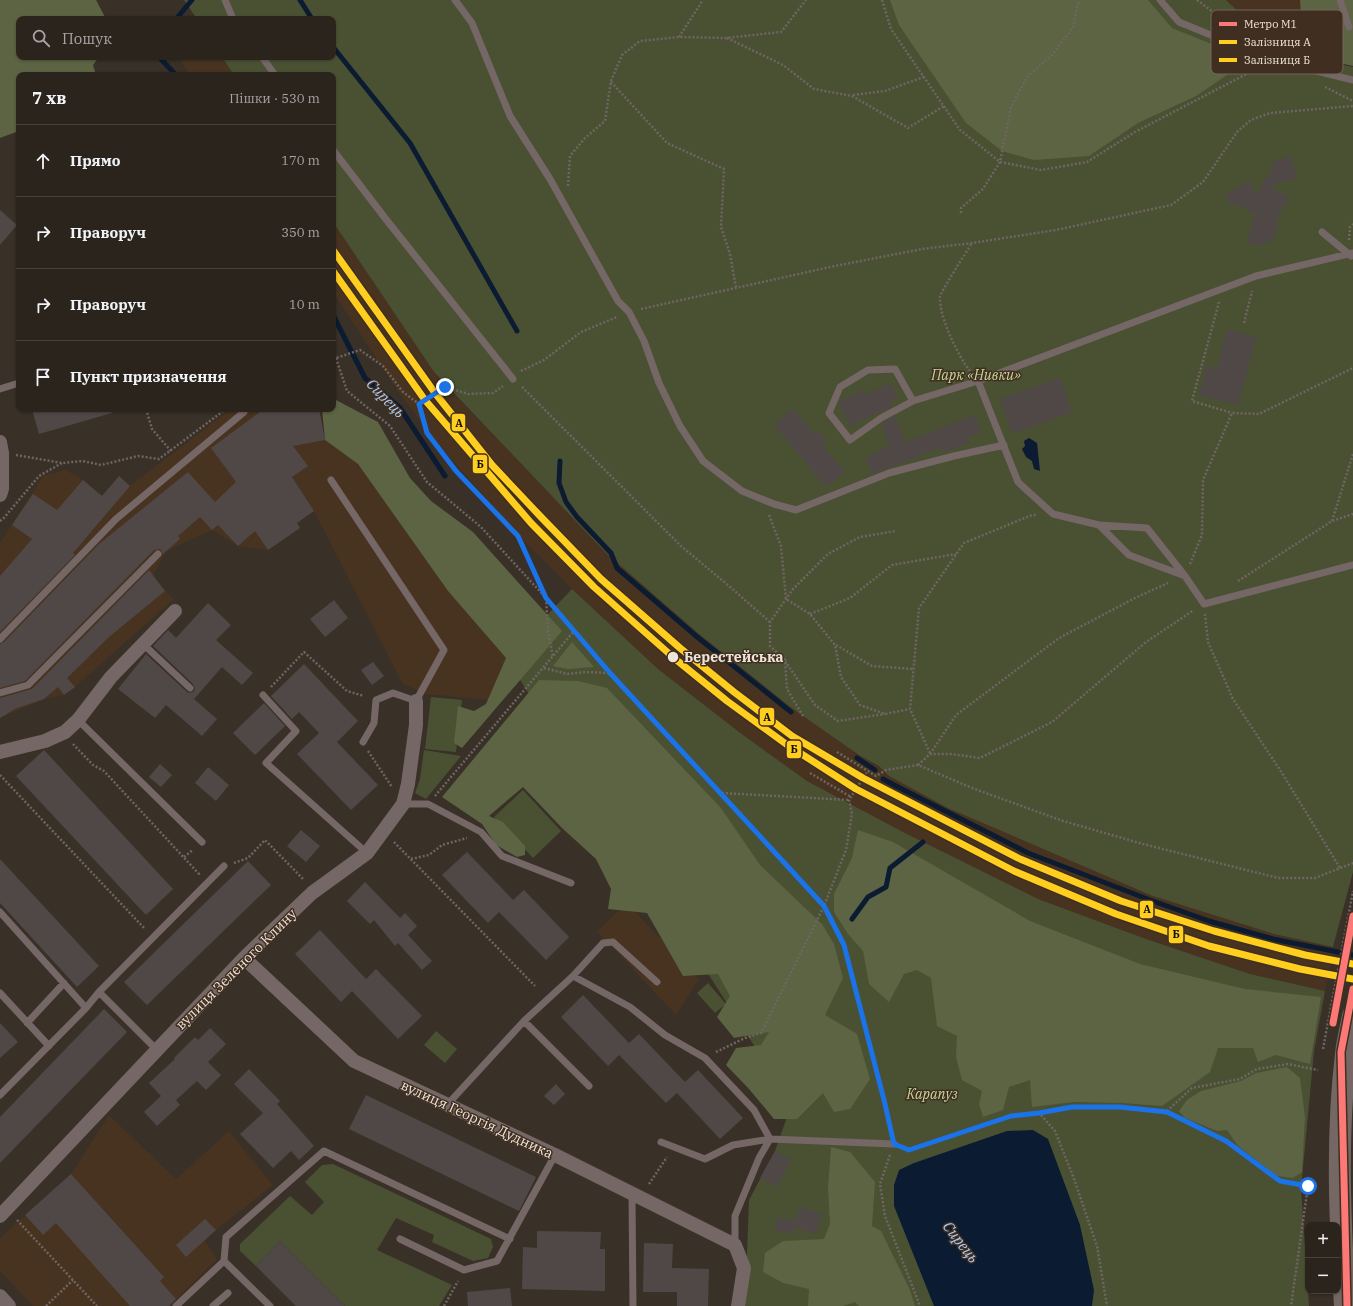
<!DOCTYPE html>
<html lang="uk">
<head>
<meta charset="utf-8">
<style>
  body { margin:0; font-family:"IBM Plex Serif",serif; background:#332c26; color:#f1f3f6 }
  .controls { position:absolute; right:12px; bottom:12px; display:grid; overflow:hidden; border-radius:8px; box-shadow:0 1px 3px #0004 }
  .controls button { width:36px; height:36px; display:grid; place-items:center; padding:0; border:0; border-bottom:1px solid #47413b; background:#2b241d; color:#f1f3f6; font:20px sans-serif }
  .stop { position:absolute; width:12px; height:12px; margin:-9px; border:3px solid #1a73e8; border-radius:50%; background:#fff }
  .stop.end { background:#1a73e8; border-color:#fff; box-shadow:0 1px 4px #0008 }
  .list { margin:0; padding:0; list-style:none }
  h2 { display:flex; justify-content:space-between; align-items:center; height:52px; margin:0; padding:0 16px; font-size:17px }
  h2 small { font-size:13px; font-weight:400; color:#a6a4a4 }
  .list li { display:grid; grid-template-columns:26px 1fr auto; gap:12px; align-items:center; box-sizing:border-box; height:72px; padding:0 16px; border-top:1px solid #47413b }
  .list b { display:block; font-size:15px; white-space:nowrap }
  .list em { font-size:13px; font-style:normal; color:#a6a4a4 }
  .icon { flex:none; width:22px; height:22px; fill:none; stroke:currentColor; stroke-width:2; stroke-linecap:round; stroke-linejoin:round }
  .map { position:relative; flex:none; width:1353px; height:1306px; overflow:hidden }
  .search { position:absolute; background:#2b241d; box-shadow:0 1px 3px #0004; left:16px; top:16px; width:320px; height:44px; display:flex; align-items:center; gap:10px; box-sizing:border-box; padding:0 14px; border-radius:8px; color:#a6a4a4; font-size:15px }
  .panel { position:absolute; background:#2b241d; box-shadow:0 1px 3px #0004; left:16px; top:72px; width:320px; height:340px; border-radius:8px }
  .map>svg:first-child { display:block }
  .built { fill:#473320 }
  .green { fill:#4a5133 }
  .forest { fill:#5c6443 }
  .water { fill:#0b1b31 }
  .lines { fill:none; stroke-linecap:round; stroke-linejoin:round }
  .stream { stroke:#0b1b31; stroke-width:5 }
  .building { fill:#504847 }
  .path { stroke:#6f6562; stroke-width:2.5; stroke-dasharray:2 2; stroke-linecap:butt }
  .service { stroke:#746765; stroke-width:7 }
  .minor { stroke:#746765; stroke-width:14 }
  .primary { stroke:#756763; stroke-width:22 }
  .rail-1-casing { stroke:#402f20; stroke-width:10 }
  .rail-2-casing { stroke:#402f20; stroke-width:10 }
  .rail-1 { stroke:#ffce1e; stroke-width:7 }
  .rail-2 { stroke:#ffce1e; stroke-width:7 }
  .metro-1-casing { stroke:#402f20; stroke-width:10 }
  .metro-1 { stroke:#fc7977; stroke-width:7 }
  .route { stroke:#1a73e8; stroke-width:5 }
  .stop-dot { fill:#efe4da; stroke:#402f20; stroke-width:1.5 }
  .labels { text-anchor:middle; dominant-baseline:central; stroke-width:3; stroke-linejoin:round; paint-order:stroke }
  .park-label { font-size:14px; font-style:italic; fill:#c6d899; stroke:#402f20 }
  .stop-label { font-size:14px; font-weight:bold; fill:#efe4da; stroke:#402f20; text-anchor:start }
  .street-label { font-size:14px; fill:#efe4da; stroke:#402f20 }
  .water-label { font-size:15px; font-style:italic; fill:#accbf5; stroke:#402f20 }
  .key { fill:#402f20; stroke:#756558; stroke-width:1 }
  .key-label { font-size:11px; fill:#efe4da }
  .line-badge { stroke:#402f20; stroke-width:1.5 }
  .pale-badge-label { font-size:11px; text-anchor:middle; font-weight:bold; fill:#111 }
</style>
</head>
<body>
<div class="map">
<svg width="1353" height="1306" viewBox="0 0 1353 1306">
  <rect width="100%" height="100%" fill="#393027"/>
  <path class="built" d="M1226,0H1353V66L1304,55L1279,52L1271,44L1266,48L1248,37L1256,29Z
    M178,57H222L234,75H190Z
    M333,222L434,372L606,553L724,655L793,709L859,755L879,766L889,776L1274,934L1333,947L1325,991L1250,974L1146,939L1038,899L903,832L807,781L743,735L658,669L572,589L519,536L429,433L397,390L333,292Z
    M231,409H319L325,440L358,464L448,591L506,658L490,700L426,694L402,683L314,511L297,523L300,528L268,550L238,546L212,530L166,551L153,576L165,591L174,599L75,687L64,695L44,699L0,718V543L43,476L66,470L83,480L102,496L119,476L130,486Z
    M627,903L699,979L676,1015L597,931Z
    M109,1115L176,1179L229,1131L273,1185L216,1230L205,1241L217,1259L169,1306H33L0,1271V1238L71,1174Z"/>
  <path class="green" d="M184,0H1226L1257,29L1248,37L1266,48L1353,67V872L1333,947L1274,934L1153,896L948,808L889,776L879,766L859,755L793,709L699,634L606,553L434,372L333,222V75H234L222,57H333V19H197Z
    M572,589L658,669L743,735L807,781L903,832L1038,899L1146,939L1250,974L1325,991L1314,1051L1301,1189L1309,1306H745L749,1200L775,1151L786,1120L780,1086L506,658Z
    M431,697L462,700L456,752L425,749Z
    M424,750L461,756L426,799L415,793L420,779Z
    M523,790L561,831L533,858L494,817Z
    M708,983L726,1004L715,1013L697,993Z
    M436,1031L457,1049L445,1063L424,1045Z
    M333,1164L491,1239L493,1247L488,1258L473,1261L432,1242L434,1235L396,1218L377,1250L452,1285L439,1306H345L280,1241L256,1266L240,1251V1244L290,1196L312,1215L324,1202L305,1182L322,1165Z"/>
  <path class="forest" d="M0,0H96L106,19H19V57H99L93,65L96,75H19V131L0,138Z
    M890,0H1148L1172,28L1236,54L1240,66L1196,96L1138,123L1089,156L1034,160L1002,151L966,123L899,25Z
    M1300,0H1353V66L1304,55Z
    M334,399L378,422L410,478L431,501L473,532L562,631L462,748L454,743L458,706L474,711L486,704L506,658L448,591L358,464L325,440L322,409H333V400Z
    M572,642L594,667L568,669L553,666Z
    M539,680L578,681L607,688L721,808L760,865L822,924L834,944L843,978L825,1015L857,1034L870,1079L850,1109L834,1112L823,1093L797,1119H774L749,1089L726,1065L736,1048L761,1045L769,1032L734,1038L717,1017L730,996L718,974L683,976L647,913L608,909L611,889L596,859L562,828L523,787L489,816L503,822L525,846V855L517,857L496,845L482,824L442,797Z
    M858,830L893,842L1030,921L1140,964L1245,989L1321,997L1310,1064L1276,1055L1258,1062L1253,1048H1218L1210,1072L1162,1106L1122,1103L1074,1102L1032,1107L1030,1080L1009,1087L1003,1110L983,1117L979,1104L982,1091L962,1080L956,1057L957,1036L937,1026L931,978L917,970L904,974L889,1002L869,984L863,951L848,934L834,912V894L852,858Z
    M1287,1067L1300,1078L1305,1117L1302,1172L1293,1178L1277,1176L1238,1146L1227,1130L1217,1131L1185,1118L1179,1111L1187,1100L1201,1091L1241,1081L1256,1073Z
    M831,1147L850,1152L875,1182L872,1226L881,1231L910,1290L915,1306H859L855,1302L843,1306H808L809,1289L783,1283L763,1272L765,1253L783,1241L824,1239L830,1224L828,1188Z"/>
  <path class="water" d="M1029,438L1037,443L1040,471L1034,469L1032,461L1026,457L1022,449L1025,446L1024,441Z
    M1033,1130L1048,1139L1080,1225L1094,1290L1092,1306H934L894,1206V1185L899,1170L914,1163L1007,1131Z"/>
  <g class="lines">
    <path class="stream" d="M300,0L312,19
      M176,19L192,0
      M333,47L410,143L517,331
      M159,57L176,75
      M333,315L365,378L400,408L445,476
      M560,461L559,483L566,502L577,517L611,553L617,568L696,636L791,712
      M857,758L875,770
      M883,779L894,785L1028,853L1150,900L1209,921L1273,939L1353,955
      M852,919L868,897L886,887L890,868L923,842"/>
  </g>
  <path class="building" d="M1290,156L1298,177L1270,186L1289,198L1277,218L1278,224L1277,231L1274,237L1269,242L1263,245H1256L1246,242L1255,215L1237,204L1232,207L1225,195L1249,181L1257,194L1273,167L1271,163Z
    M0,210L17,225L0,245Z
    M1227,329L1256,337L1238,405L1199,395L1207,365L1217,368Z
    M1060,378L1072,412L1012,434L1000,399Z
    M891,383L898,398L890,402L892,407L877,415V413L850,426L839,402L863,390L865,395Z
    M32,409H111L112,413L39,434Z
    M264,409H319L325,440L293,446L308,466L292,477L314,511L297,523L300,528L268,550L255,531L238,546L218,525L212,530L200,517L178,536L180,539L163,554L160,549L154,550L25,681L0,688V644L4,642L99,544L188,472L215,502L236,482L211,448Z
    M793,409L814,434L818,431L827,442L823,446L845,472L826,487L774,425Z
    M974,415L981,432L967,438L969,443L943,453L941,447L873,474L865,458L889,446L881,424L884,422L895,416L905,442Z
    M119,476L130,486L73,553L75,555L0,632V576L32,539L12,525L33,494L57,510L83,480L102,496Z
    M149,570L165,591L109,637L67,678L75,687L64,695L58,687L44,699L15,709L0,718V698L32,689Z
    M334,600L348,618L325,637L310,619Z
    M208,603L231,625L216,640L253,673L242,685L222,667L194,699L217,719L202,736L166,705L155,718L118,689L146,654L187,692L189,693L193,692L195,689L193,684L153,646L168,630L176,638Z
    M373,662L384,676L372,685L361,670Z
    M304,664L358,721L337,742L378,785L351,810L297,754L319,733L299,712L292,719L271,696Z
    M264,703L285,726L255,755L233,733Z
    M44,750L173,889L146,915L16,776Z
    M160,764L172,775L161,787L149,777Z
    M208,767L229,785L216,801L195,783Z
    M301,830L320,846L306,862L287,846Z
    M467,852L513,900L524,890L569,937L546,960L499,912L488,923L442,875Z
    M0,859L99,966L77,987L0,903Z
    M248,861L271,885L147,1005L124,982Z
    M365,882L400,918L405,913L417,926L408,935L432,961L422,970L398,943L395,946L374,920L370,924L347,901Z
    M320,930L366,979L376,969L422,1016L398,1039L352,991L341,1002L295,954Z
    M583,995L629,1043L639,1034L685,1082L698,1070L743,1118L720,1139L677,1093L666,1103L619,1055L608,1066L561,1017Z
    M104,1009L127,1032L0,1163V1117Z
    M0,1023L18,1042L0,1058Z
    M210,1028L226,1044L208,1062L221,1075L206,1090L197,1081L176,1100L180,1105L157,1126L144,1112L161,1096L149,1083L175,1059L174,1058L195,1037L198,1040Z
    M249,1069L280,1101L277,1104L314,1146L299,1160L291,1151L273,1168L240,1134L263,1113L234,1084Z
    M556,1084L565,1094L554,1105L544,1096Z
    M366,1095L536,1177L519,1211L349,1129Z
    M775,1151L791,1160L777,1187L760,1178Z
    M71,1174L164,1277L160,1281L176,1299L169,1306H130L56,1223L43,1235L25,1215Z
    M800,1207L822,1214L816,1234L794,1227Z
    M777,1218L795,1220L793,1234L775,1231Z
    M205,1219L216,1230L186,1257L176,1245Z
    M537,1231L601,1232L600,1249H605V1291L522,1289L523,1247L537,1248Z
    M280,1241L345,1306H296L256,1266Z
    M644,1243L673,1244L672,1268L709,1269L708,1306H677V1292H643Z
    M510,1288L512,1306H468L467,1292Z"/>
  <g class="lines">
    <path class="path" d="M882,0L891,29L960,130L1000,162L1041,170L1087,162L1135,132L1258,68
      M1197,0L1228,23L1232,31
      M679,37L703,0
      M727,38L783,65L814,89L852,96L908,128L944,106
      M611,82L667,143L724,169L721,227L730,254L736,288
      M1325,87L1353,101
      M853,95L885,91L924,77
      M568,186L570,156L585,138L605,121L611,81L622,55L640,41L679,37L726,38L781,32L806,0
      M961,213V208L983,189L1000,162L1011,107L1027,77L1052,55L1073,28L1077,6L1080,0
      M1349,240L1350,227L1353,224
      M1219,302L1192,401L1232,413
      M641,309L830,267L922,249L972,243L1056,230L1171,205L1203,182L1237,132L1251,120L1270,113L1353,106
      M1244,323L1252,291
      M336,358L347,391L390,426L427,482L481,527L546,598L610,673L824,906L844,945L892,1133
      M333,359L360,350L383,366L403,392L419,404L445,387L468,394L493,393L503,386
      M521,371L544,360L581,332L617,317
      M970,371C958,356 939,317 940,297C941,291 967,251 972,243
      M522,387L681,546L729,586L770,622
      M419,404L427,433L456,471L518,536L546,598L548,631L553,657
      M146,409L152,429L171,451
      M16,455L62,463L83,461L101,465L138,456L159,459L226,409
      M769,515L781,546L786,599L810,614L835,645L841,677L860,705L885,714L910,709
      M0,521L3,519L39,476L62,463
      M1332,521L1353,454
      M1190,564L1202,535L1203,480L1232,413L1259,414L1353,368
      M1238,581L1332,521L1353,514
      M810,614L850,598L892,565L956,554
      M1205,614L1208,642L1233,699L1282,773L1340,868
      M836,645L872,666L913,669
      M785,661L815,705L838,721L885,714
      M544,668L567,674L586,672L609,673
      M271,687L304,652L347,691L364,696
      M803,716L787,689L785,660L770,646V622L793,589L828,554L860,537L896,531
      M73,744L93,765L104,771L199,874L198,875
      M368,751L392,787
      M837,752L876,776L886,770L918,765L972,788L1063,821L1143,844L1278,878H1315L1353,863
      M930,753L910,709L919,608L964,543L1032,515H1037
      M930,754L956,715L1059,638L1133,599L1168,583
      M918,765L930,754H951L980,758L1052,722L1146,642L1194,610
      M810,773L851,797
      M0,775L145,929
      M722,793L849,800
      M435,796L574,631
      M394,842L535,986
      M184,857L193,850
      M411,859L429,855L442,845L467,838
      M234,863L248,858L265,840L304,880
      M1323,1049L1353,891
      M716,1052L745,1038L761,1033L824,906L846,850L852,814L849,800L867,772
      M1167,1111L1192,1088L1240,1079L1257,1069L1288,1064L1318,1070
      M1039,1113L1072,1107H1120L1167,1111L1226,1141L1280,1181L1308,1186L1291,1306
      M904,1148L909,1150L1011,1116L1039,1113L1055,1131L1073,1176L1097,1246L1107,1306
      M890,1155L880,1184L885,1216L920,1306
      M649,1184L667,1157
      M17,1220L97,1306
      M46,1306L73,1280
      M444,1306L458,1281"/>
    <path class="service" d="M225,0L233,19
      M455,0L472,23L510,116L550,179L618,301L629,312L644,341L659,383L680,426L703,461L742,491L774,504L796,510L889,473L954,456L1004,445
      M1160,0L1179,22L1272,60L1353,80
      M1340,0L1349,27
      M262,57L275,75
      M333,150L385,218L513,379
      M1322,232L1351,256
      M1353,253L1256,276L978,381L1018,482L1053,514L1099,525L1147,528L1185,576L1204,604L1353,565
      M0,389L19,383
      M913,401L881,418L850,440L829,413L840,387L868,370L895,369L913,401L978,381
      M331,480L444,650L416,701L393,693L376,700L374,723L363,742
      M1099,525L1129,555L1185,576
      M0,639L116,519L244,412
      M143,644L190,688
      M0,693L28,685L158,554
      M263,695L296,731L266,763L367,853
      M78,720L202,842
      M403,804H428L481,832L502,856L571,883
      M0,912L86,1008
      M573,976L603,943L613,942L657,982
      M0,993L49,1046
      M524,1021L589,1086
      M27,1023L64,983
      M157,1050L99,992L224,866
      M0,1095L86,1008L99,992
      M447,1105L524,1021L573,976L630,1007L665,1035L705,1058L754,1110L770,1139L759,1158L735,1216V1245
      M661,1142L705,1159L733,1145L770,1139L894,1144
      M632,1194L633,1306
      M400,1239L464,1270L497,1261L555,1155
      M224,1261L270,1306
      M176,1306L224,1261L226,1237L324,1151L510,1239
      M213,1306L228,1293"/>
    <path class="minor" d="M0,442L2,453V489L0,495
      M0,752L45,741L65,732L78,720L111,677L175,611
      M244,958L354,1061L555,1155L735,1245L744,1268L738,1306
      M0,1216L244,958L312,893L367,853L403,804L408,784L416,725V701
      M0,1296L9,1306"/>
    <path class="primary" d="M1345,1306C1340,1223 1336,1138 1346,1054C1347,1041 1351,1028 1353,1016"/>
    <defs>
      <path id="rail-1" d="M333,250L435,393L492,465L541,517L601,579L680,648L734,692L792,736L863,778L1020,859L1121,901L1214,931L1305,955L1353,964"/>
      <path id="rail-2" d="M333,271L425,400L531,523L594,587L674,658L727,701L786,744L856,789L1014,871L1116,914L1209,946L1300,969L1353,979"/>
    </defs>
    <use href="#rail-1" class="rail-1-casing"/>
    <use href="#rail-2" class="rail-2-casing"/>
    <use href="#rail-1" class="rail-1"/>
    <use href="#rail-2" class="rail-2"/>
    <defs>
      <path id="metro-1" d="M1333,1023L1353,916
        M1347,1306L1341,1052L1353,989"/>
    </defs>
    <use href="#metro-1" class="metro-1-casing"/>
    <use href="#metro-1" class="metro-1"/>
  </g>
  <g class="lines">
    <path class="route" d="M445,387L419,404L427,433L456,471L518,536L546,598L610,673L824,906L844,945L885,1104L894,1144L909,1150L1011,1116L1039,1113L1072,1107H1120L1167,1112L1226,1141L1280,1181L1308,1186"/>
  </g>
  <circle class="stop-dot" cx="673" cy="657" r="6"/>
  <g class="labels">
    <g class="park-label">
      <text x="976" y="375">Парк «Нивки»</text>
      <text x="932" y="1094">Карапуз</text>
    </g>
    <g class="stop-label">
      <text x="684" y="657">Берестейська</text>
    </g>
    <g class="street-label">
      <text transform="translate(236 969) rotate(-45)">вулиця Зеленого Клину</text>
      <text transform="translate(477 1119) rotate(25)">вулиця Георгія Дудника</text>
    </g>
    <g class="water-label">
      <text transform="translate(386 398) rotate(46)">Сирець</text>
      <text transform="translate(961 1242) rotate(52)">Сирець</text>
    </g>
  </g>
  <rect x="1211" y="10" width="132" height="64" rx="6" class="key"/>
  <rect x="1219" y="22" width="18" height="4" fill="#fc7977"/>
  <rect x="1219" y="40" width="18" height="4" fill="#ffce1e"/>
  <rect x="1219" y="58" width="18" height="4" fill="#ffce1e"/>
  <g class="key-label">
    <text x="1244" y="28">Метро M1</text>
    <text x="1244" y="46">Залізниця A</text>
    <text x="1244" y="64">Залізниця Б</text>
  </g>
  <g class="line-badge">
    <rect x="451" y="413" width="15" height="19" rx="4" fill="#ffce1e"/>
    <rect x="472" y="454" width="16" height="20" rx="4" fill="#ffce1e"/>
    <rect x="759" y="707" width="16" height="19" rx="4" fill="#ffce1e"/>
    <rect x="786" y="740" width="16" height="19" rx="4" fill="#ffce1e"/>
    <rect x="1139" y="900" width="15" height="19" rx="4" fill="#ffce1e"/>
    <rect x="1168" y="925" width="16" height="19" rx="4" fill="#ffce1e"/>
  </g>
  <g class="pale-badge-label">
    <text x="459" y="427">A</text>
    <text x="480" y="468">Б</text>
    <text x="767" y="721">A</text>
    <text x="794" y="753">Б</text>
    <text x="1147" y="913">A</text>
    <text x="1176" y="938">Б</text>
  </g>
</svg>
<div class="controls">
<button>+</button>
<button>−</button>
</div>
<div class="stop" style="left:1308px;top:1186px"></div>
<div class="stop end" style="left:445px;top:387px"></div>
<div class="search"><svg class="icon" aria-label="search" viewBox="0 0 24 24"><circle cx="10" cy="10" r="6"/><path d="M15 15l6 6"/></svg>Пошук</div>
<section class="panel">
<h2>7 хв<small>Пішки · 530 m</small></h2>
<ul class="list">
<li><svg class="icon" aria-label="ahead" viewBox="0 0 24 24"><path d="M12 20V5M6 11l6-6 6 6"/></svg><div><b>Прямо</b></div><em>170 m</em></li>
<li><svg class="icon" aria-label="right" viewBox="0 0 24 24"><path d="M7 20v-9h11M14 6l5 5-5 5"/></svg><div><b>Праворуч</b></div><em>350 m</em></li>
<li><svg class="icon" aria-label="right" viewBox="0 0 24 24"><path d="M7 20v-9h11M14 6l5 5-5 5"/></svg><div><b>Праворуч</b></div><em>10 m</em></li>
<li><svg class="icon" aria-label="arrive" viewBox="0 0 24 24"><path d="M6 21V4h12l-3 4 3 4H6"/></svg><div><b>Пункт призначення</b></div></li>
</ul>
</section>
</div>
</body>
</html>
